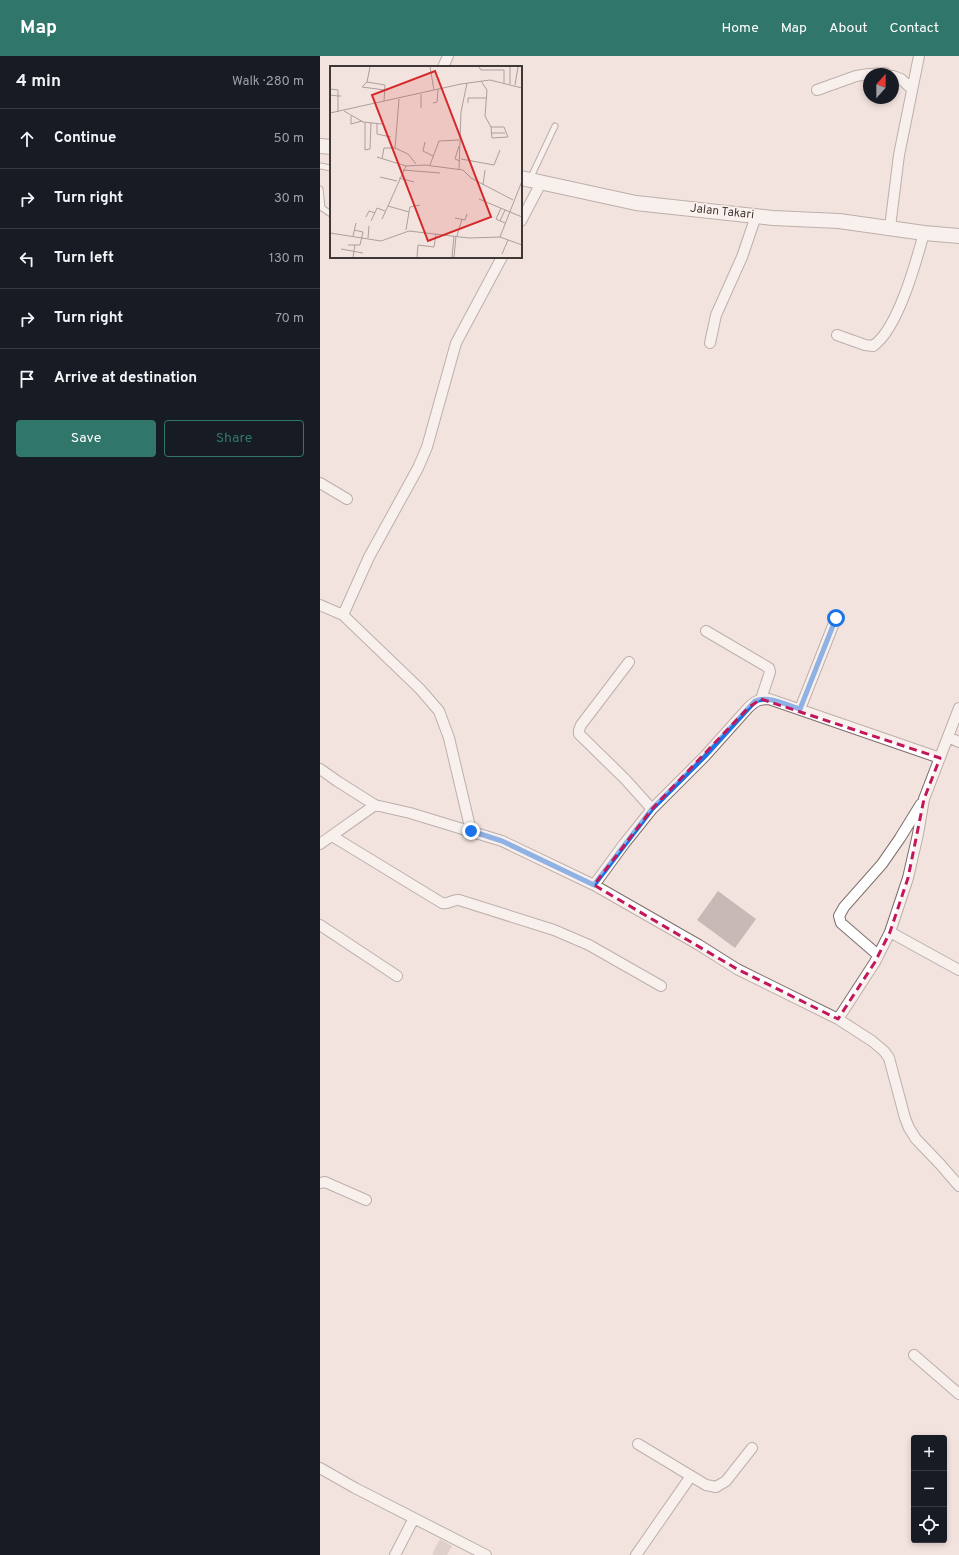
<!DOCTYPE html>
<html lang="en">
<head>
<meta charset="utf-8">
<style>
  body { margin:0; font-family:Overpass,sans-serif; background:#242831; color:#f1f3f6 }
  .controls { position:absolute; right:12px; bottom:12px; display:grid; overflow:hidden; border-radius:4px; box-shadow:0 2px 6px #0003 }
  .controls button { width:36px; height:36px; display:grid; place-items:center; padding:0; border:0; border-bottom:1px solid #363941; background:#171b24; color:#f1f3f6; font:20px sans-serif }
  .compass { position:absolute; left:543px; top:12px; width:36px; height:36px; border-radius:50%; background:#171b24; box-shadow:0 2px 6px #0003; rotate:21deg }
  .stop { position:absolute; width:12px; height:12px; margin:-9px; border:3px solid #1a73e8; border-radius:50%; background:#fff }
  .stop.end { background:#1a73e8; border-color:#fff; box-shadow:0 1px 4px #0008 }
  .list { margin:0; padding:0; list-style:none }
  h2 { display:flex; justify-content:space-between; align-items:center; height:52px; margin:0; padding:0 16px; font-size:17px }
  h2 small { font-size:13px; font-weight:400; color:#9ea1a6 }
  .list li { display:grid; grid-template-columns:26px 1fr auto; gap:12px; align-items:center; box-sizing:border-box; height:60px; padding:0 16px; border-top:1px solid #363941 }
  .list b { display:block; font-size:15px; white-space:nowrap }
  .list em { font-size:13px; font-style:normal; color:#9ea1a6 }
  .actions { display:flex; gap:8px; padding:12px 16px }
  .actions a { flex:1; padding:9px 0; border:1px solid #31766a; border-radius:4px; text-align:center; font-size:14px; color:#31766a }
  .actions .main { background:#31766a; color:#fff }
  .icon { flex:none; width:22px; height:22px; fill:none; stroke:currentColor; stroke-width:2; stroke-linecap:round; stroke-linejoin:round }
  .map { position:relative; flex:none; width:639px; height:1499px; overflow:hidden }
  header { display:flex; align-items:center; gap:24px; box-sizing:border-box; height:56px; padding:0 20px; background:#31766a; color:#fff }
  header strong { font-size:19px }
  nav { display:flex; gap:22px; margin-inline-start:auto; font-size:14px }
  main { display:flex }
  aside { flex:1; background:#171b24 }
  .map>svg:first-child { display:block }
  .building { fill:#c9b9b6 }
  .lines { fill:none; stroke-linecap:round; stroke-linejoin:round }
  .lane-casing { stroke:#7d6f6c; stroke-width:7 }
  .street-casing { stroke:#7d6f6c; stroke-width:12 }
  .secondary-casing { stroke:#7d6f6c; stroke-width:16 }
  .lane { stroke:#fff; stroke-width:5 }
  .street { stroke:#fff; stroke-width:10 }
  .secondary { stroke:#fff; stroke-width:14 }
  .route { stroke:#1a73e8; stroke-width:5 }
  .marked { fill:none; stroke:#c2185b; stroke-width:3; stroke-dasharray:8 5; stroke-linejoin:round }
  .labels { text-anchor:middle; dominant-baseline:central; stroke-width:3; stroke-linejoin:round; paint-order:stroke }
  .street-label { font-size:12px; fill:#3e3837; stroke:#fef1ee }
  .inset-road { fill:none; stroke:#ab9f9c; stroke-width:1 }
  .view { fill:#d62828; fill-opacity:0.15; stroke:#d62828; stroke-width:2 }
  .inset-edge { fill:none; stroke:#3e3837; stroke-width:2 }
</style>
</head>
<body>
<header>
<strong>Map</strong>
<nav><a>Home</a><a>Map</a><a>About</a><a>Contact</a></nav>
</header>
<main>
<aside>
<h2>4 min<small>Walk · 280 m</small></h2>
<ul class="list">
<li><svg class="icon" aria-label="ahead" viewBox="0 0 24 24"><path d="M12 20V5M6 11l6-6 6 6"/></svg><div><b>Continue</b></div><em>50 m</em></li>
<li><svg class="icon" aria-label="right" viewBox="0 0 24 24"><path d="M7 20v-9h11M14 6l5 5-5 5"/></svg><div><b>Turn right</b></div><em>30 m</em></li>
<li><svg class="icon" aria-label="left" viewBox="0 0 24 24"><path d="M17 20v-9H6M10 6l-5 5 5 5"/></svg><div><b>Turn left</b></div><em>130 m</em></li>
<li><svg class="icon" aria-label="right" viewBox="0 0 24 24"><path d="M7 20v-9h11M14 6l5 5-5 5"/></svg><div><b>Turn right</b></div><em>70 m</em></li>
<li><svg class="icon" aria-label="arrive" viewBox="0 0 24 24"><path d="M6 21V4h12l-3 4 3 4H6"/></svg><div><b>Arrive at destination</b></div></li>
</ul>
<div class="actions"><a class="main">Save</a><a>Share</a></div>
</aside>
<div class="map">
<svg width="639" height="1499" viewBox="0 0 639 1499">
  <rect width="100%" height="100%" fill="#f3e3df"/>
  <path class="building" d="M398,835L436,863L415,892L377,864Z
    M120,1483L132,1490L127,1499H114L112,1498Z"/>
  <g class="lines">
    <defs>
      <path id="lane" d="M0,110L11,112
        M210,123L235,70
        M0,133L2,152L11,158"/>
      <path id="street" d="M123,11L128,0
        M552,18L564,17L567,18
        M573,20L581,23L592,33
        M497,34L536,20L549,18
        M201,165L221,127
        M570,171L579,99L599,0
        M517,279L545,289L553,290C578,273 596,206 604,177
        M390,287L396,259L422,201L436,160
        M0,427L27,443
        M0,549L23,559
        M386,575L449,612L450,616L441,643
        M309,606L261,669L259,674V678L305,723L332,753
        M480,653L516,562
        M628,681L639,686
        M0,713L17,725L55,749L90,757L182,785L274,829L379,889L417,913L518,963L552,985L564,995L569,1002L585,1062L589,1072L596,1083L620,1108L639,1130
        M151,775L129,682L119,655L100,633L23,559L49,501L98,412L107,391L136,287L182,201
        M12,780L122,847C128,849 133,843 139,844L234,874L269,889L341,930
        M0,788L55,749
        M274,829L304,788L332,753L385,700L428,652C435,645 439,643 449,643L620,702
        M0,869L77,920
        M570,876L639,914
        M558,899L521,867L519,860L524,851L562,808L580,782L601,748
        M518,963L555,906L570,876L588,822L598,778L604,743L639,652
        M0,1127L5,1126L46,1144
        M594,1299L639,1338
        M318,1388L386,1429L396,1431L406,1425L432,1392
        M0,1412L35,1432L166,1499
        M75,1499L94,1462
        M316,1499L371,1420"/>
      <path id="secondary" d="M0,90L11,91
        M201,122L316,147L453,162L519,165L604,177L639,180"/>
    </defs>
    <use href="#lane" class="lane-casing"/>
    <use href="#street" class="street-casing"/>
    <use href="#secondary" class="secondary-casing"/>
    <use href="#lane" class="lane"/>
    <use href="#street" class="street"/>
    <use href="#secondary" class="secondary"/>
  </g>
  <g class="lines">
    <path class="route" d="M151,775L182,785L274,829L332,753L385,700L435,645C449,639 466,649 480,653L516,562"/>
  </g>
  <path d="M0 0H639V1499H0ZM441,643L620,702L604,743L588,822L570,876L555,906L518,963L417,913L274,829L332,753L428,652Z" fill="#f3e3df" fill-opacity=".55" fill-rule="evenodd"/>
  <path class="marked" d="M441,643L620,702L604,743L588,822L570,876L555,906L518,963L417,913L274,829L332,753L428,652Z"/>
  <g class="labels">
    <g class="street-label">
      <text transform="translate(402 156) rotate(6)">Jalan Takari</text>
    </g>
  </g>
  <g transform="translate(10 10)">
    <rect width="192" height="192" fill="#f3e3df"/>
    <path class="inset-road" d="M40,1L37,16L55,19L54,35M100,1L104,24M149,1L151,4H174V17M151,15L157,24L155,50L161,61L162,72L178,71L174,61H161M37,16L32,21L55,24M180,18V1M185,19L188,1M0,23L8,24V30H11M91,28V42M0,29L8,30V46M69,33L65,82L78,88L86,98M103,37L107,36L108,23M138,37V32H157M14,45L33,56L52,58M0,47L131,18L160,14L192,22M21,50V58L32,55M35,56V84L40,83L41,57M47,58V68L61,71M162,67H175M95,76L93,85L103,90M129,80L125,93L130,95M47,91L76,100L95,99L133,104L141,112L183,134M52,93L54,82H65M131,93L164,99L170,84M100,99L109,75L129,74M76,100L58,140L79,146L76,164M129,103L131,46L137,17M73,104L110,107M50,111L67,115M69,112L84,116M153,119L155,104M149,133L192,151M171,142L166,153L175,157M79,146L80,141L90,139M36,151L39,145L45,147M125,152L135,154L137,148M52,153L58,140M41,155L47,142L55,145M170,155L175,144M0,167L51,175L79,165L139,172L170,171L192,179M23,170L26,157M127,170L132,153M170,171L192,115M38,172L39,160M18,179H30L33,166L24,164M11,183L33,187M172,188L178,174M23,191L25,179M87,191L88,179L104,181L106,168M122,191L124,170M124,191L126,170"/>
    <path class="view" d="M105,5L161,151L98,175L42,29Z"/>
    <rect width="192" height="192" class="inset-edge"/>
  </g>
</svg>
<div class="controls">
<button>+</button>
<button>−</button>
<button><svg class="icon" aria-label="locate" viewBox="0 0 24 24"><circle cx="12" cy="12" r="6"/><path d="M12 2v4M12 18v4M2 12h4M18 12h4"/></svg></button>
</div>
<svg class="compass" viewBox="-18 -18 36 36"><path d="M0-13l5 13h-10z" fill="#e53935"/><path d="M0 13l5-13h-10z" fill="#9ea1a6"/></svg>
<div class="stop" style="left:516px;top:562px"></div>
<div class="stop end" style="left:151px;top:775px"></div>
</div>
</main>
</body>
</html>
